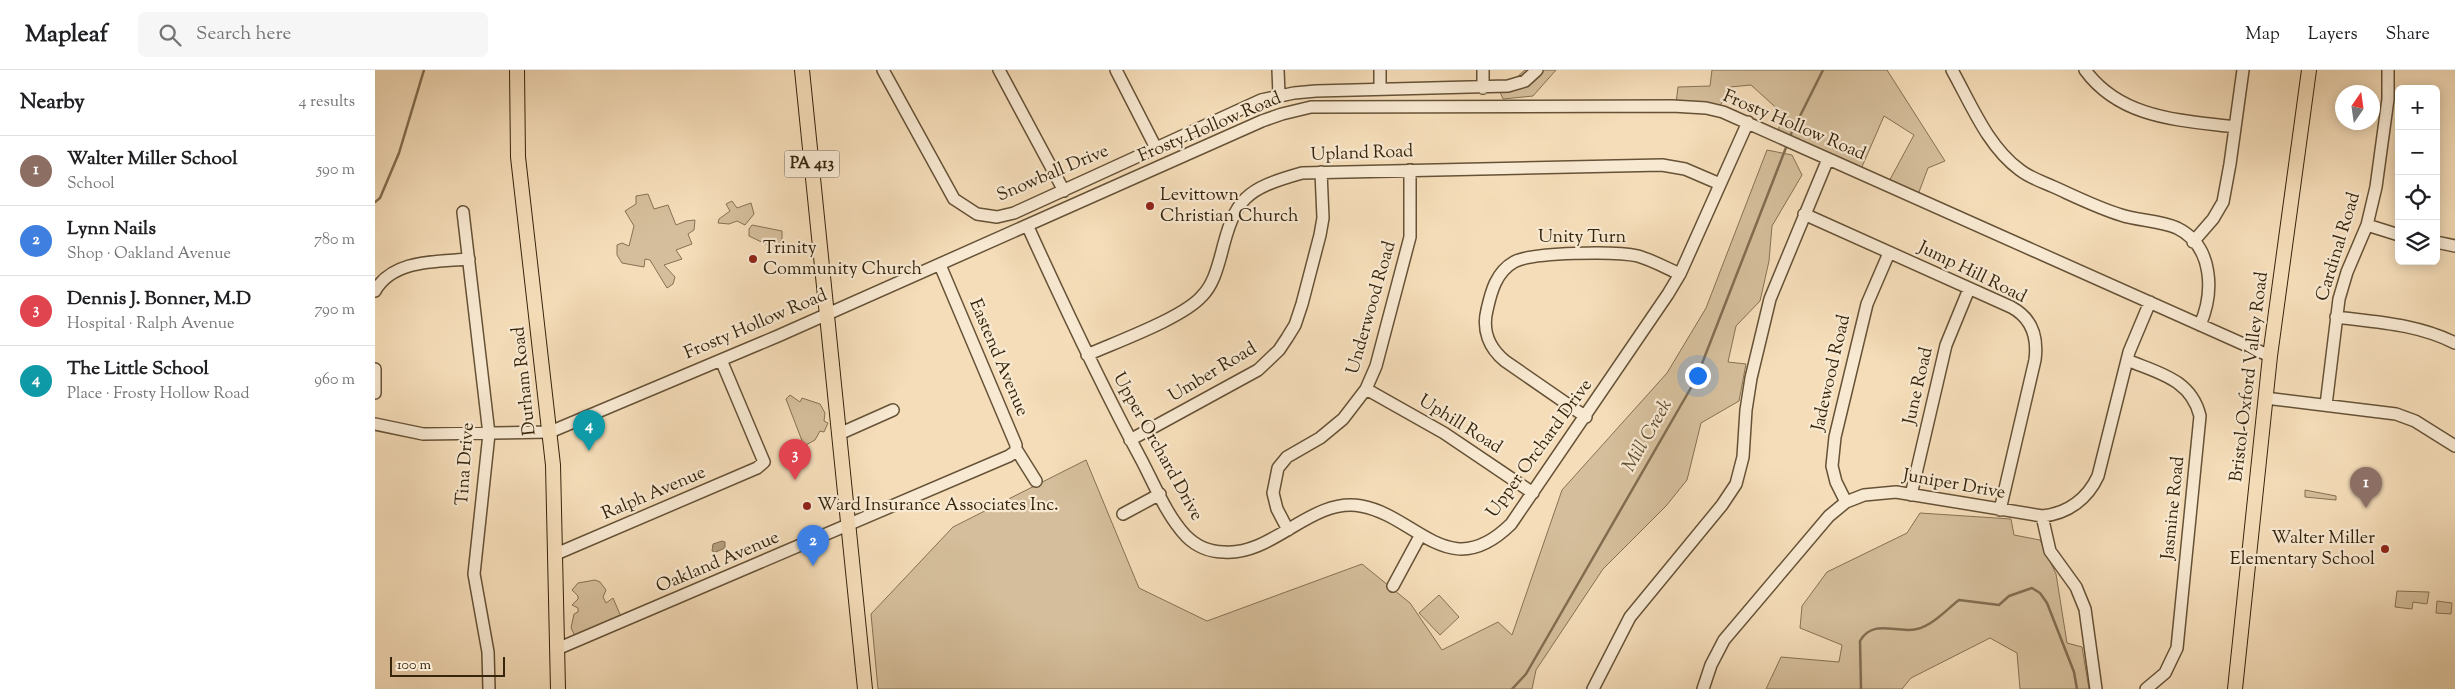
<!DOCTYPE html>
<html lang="en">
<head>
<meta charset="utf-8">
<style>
  body { margin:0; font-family:"Sorts Mill Goudy",serif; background:#f6f6f6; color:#202124 }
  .controls { position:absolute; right:15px; top:15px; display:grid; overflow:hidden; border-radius:8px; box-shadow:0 2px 12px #0003 }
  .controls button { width:45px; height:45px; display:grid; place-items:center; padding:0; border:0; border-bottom:1px solid #e0e0e0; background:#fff; color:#202124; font:25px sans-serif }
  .compass { position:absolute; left:1960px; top:15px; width:45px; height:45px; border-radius:50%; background:#fff; box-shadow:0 2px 12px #0003; rotate:13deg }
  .scale { position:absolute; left:15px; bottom:12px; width:115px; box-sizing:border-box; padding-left:5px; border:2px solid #36240b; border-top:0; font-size:14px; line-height:18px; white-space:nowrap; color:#36240b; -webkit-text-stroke:4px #f8e9d2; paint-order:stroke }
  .you { position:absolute; left:1322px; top:305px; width:18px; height:18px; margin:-12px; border:4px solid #fff; border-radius:50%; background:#1a73e8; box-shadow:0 0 0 8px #1a73e833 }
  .badge { display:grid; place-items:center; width:32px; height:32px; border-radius:50%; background:#8f2418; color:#fff; font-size:16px; font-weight:700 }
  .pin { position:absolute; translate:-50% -41px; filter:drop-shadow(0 1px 2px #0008) }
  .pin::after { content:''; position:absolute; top:26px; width:18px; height:15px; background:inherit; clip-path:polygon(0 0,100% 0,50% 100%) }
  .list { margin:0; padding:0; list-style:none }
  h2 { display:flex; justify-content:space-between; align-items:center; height:65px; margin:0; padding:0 20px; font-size:21px }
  h2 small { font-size:16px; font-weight:400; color:#757577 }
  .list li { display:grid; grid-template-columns:32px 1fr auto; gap:15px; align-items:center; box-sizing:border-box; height:70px; padding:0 20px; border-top:1px solid #e0e0e0 }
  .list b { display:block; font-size:19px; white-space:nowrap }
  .list p { margin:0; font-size:16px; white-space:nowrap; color:#757577 }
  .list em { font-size:16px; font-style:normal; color:#757577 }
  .icon { flex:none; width:28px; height:28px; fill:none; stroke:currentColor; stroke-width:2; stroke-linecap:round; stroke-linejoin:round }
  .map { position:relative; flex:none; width:2080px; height:619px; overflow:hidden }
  header { display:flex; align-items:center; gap:30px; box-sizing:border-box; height:70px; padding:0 25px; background:#fff; border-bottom:1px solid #e0e0e0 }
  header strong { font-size:24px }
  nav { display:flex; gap:28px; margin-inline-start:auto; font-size:18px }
  .search { width:350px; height:45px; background:#f6f6f6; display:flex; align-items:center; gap:12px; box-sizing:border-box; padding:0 18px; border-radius:8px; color:#757577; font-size:19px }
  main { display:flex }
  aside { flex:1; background:#fff }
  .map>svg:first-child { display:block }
  .green { fill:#d5be9b; stroke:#867153 }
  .water { fill:#b49e7e; stroke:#826d50 }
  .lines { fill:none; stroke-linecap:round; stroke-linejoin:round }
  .stream { stroke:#826d50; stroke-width:2.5 }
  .minor-casing { stroke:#665236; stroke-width:14 }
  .major-casing { stroke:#36240b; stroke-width:16 }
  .minor { stroke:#f8e9d2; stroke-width:11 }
  .major { stroke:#f5ddb9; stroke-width:14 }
  .poi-dot { fill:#8f2418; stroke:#f8e9d2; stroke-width:2 }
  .labels { text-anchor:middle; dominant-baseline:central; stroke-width:4.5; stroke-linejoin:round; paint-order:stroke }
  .shield { fill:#f8e9d2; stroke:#705f47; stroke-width:1 }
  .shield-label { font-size:16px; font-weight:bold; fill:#36240b }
  .street-label { font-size:18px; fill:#36240b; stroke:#f8e9d2 }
  .poi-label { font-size:18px; fill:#36240b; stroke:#f8e9d2; text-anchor:start }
  .water-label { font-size:19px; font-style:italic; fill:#624f33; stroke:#f8e9d2 }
</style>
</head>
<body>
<header>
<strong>Mapleaf</strong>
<div class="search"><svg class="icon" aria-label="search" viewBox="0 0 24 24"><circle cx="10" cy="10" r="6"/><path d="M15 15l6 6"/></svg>Search here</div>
<nav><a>Map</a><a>Layers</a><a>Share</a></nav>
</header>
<main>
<aside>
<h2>Nearby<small>4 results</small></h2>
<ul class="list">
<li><span class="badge" style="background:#8d6e63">1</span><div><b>Walter Miller School</b><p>School</p></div><em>590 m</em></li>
<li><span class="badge" style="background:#3f7fe0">2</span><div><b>Lynn Nails</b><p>Shop · Oakland Avenue</p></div><em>780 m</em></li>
<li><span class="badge" style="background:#e0444e">3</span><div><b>Dennis J. Bonner, M.D</b><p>Hospital · Ralph Avenue</p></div><em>790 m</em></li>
<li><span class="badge" style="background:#0f9aa8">4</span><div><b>The Little School</b><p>Place · Frosty Hollow Road</p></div><em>960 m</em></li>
</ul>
</aside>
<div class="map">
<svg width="2080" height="619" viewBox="0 0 2080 619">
  <rect width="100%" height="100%" fill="#f5ddb9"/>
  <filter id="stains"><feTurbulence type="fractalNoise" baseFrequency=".004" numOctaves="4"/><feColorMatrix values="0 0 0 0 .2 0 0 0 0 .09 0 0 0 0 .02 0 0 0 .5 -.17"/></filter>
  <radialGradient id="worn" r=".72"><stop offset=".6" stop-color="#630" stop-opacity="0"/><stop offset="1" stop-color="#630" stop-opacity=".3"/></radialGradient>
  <path class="green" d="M1150,0H1181L1158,26L1128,29L1125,22Z
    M1337,0H1512L1570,91L1553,98L1544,122L1512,115L1539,65L1509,46L1486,99L1403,61L1408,44L1376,15L1355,17L1344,38L1301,33L1303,17L1335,16Z
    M1392,80L1417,85L1427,105L1397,156L1394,191L1385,231L1361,256L1353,292L1371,294L1364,331L1326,353L1312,410L1291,436L1228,499L1161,600L1157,619H503L496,544L578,457L711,390L764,518L832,551L987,494L1035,533L1067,580L1123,552L1137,565L1187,420L1292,303L1331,238Z
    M273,124L279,139L293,135L301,155L311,151L320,150L319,160L313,164L317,174L301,180L307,189L289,195L300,207L298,214L292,218L275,190L270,189L269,197L247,193L242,185V175L247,173L254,176L259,156L250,141L261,134V126Z
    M357,131L362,138L376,133L379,144L370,155L362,151L354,154L343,153L344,149L355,141L351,134Z
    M377,155L407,161V169L401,179L374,166V159Z
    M415,325L425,332L427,328L445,334L450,343L449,351L453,353L449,362L445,361L440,370L429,376L411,329Z
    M1930,420L1961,426V430L1930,427Z
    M1545,443L1636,449L1639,465L1665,470L1681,504L1692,573L1707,577L1714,619H1645L1642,583L1615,568L1536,608L1527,619H1391L1406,587L1464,592L1467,575L1425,558L1427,536L1452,502L1532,463Z
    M220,510L225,512L231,520L228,527L231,533L238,528L247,549L214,559L211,563L201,568L196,558L199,544L203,542V538L197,535L203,529V526L197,520L203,513Z
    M2022,521L2054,522L2052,534L2038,532L2037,539L2020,537Z
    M1064,525L1084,547L1065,565L1044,543Z
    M2062,531L2077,533L2076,544L2061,543Z"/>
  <path class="water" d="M347,471L350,472V478L341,482L337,481L338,474Z"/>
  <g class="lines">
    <path class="stream" d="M1414,68L1448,0
      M0,132L5,128L24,83L49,0
      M1137,619L1151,604L1321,309L1412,75
      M1486,619L1485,571C1498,548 1522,564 1542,559C1558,555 1571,540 1584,530L1624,535L1634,526L1657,518L1665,523L1672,533L1699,602L1702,619"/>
    <defs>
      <path id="minor" d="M508,0L579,129L602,144L622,147L639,143L886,30L919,23L941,21L1133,16L1150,11L1162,0
        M624,0L689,121
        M741,0L781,78
        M903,0L904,25
        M1005,0V19
        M1108,0V18
        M1577,0C1596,34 1613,77 1645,100C1655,108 1668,112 1679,117C1701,127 1723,138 1746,145C1764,151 1784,150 1802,158C1839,176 1839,223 1825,255
        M1710,0C1746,49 1805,50 1860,57
        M88,142L114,364L99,504L113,582L114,619
        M1429,144L1636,237C1657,248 1663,267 1660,290L1625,440
        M1992,155L2024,165
        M653,157C689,236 726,315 767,391C780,416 792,446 811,466C821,476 835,482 849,482C898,486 936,427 986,436C1042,446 1074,515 1136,454L1293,224L1305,204L1373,52
        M1818,172L1838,149L1848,132L1855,94L1868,0
        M2061,172L2080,176
        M0,221C18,189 62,192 94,189
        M1961,247C2001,252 2043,254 2080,273
        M712,285C741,272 808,248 827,226C838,215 842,199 846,185C860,128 870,119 927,103L1287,95L1310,99L1345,114
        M1752,290C1783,303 1816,309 1825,346L1802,578L1790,603L1771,619
        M0,299V323
        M991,319L1069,363L1158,423
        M1890,328L2021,344L2040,351L2080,376
        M1951,335L1964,229L1972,202L1992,155L2001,117L2013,29V0
        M1211,347L1130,291C1114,278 1107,260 1112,240C1116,222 1121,202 1139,192C1157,182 1241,181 1263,186C1277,190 1291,198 1305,204
        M0,354L48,364L175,362L403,266L887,51L907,44L936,37L1297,36L1331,38L1348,42L1895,286
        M464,364L518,340
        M755,370L883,300L904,280L912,268L920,255L927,234L945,165L948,148L946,102
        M641,379L661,411
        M1536,425L1571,275L1594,219
        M1471,432L1461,412L1457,396L1460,367L1492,234L1514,183
        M748,444L785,424
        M1667,446L1675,481L1701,517L1710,539L1721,619
        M913,460L902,439L898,423L903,398L912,387L945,368L968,349L991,319L1001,296L1035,167V100
        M181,484L382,398L389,392L346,290
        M1018,516L1045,466
        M182,579L634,386L641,381V375L565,195
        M1218,619L1255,547L1347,435L1361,414L1368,387L1371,340L1376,308L1395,229L1453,89
        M1328,619L1336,595L1349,570L1454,446L1471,432L1489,425L1521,422L1667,446C1693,444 1713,428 1723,406L1754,282L1775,232"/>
      <path id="major" d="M142,0L143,87L178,395L183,619
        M427,0L490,619
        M1860,619L1895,286L1934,0"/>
    </defs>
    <use href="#minor" class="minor-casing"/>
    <use href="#major" class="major-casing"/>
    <use href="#minor" class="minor"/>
    <use href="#major" class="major"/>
  </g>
  <g class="poi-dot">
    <circle cx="775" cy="136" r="5"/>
    <circle cx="378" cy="189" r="5"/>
    <circle cx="432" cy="436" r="5"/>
    <circle cx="2010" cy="479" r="5"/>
  </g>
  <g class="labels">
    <rect class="shield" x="409.5" y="80.5" width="55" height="27" rx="4"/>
    <g class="shield-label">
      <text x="437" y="94">PA 413</text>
    </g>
    <g class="street-label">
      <text transform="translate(1419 56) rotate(23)">Frosty Hollow Road</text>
      <text transform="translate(835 58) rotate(-23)">Frosty Hollow Road</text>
      <text transform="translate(987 84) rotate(-2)">Upland Road</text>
      <text transform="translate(678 104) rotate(-23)">Snowball Drive</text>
      <text x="1207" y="168">Unity Turn</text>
      <text transform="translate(1964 177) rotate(-73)">Cardinal Road</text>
      <text transform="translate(1597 203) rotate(26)">Jump Hill Road</text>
      <text transform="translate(997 238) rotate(-74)">Underwood Road</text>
      <text transform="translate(381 255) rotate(-23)">Frosty Hollow Road</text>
      <text transform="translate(623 288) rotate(67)">Eastend Avenue</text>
      <text transform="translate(838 303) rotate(-31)">Umber Road</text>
      <text transform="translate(1457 303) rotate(-77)">Jadewood Road</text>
      <text transform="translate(1875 307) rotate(-83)">Bristol-Oxford Valley Road</text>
      <text transform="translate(150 311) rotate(-96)">Durham Road</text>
      <text transform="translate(1544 316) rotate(-77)">June Road</text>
      <text transform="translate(1085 355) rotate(32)">Uphill Road</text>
      <text transform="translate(782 377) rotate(61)">Upper Orchard Drive</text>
      <text transform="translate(1165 379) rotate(-54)">Upper Orchard Drive</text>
      <text transform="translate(91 394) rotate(-86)">Tina Drive</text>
      <text transform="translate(1579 415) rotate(10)">Juniper Drive</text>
      <text transform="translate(279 424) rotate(-23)">Ralph Avenue</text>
      <text transform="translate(1799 438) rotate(-84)">Jasmine Road</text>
      <text transform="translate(343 493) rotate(-23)">Oakland Avenue</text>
    </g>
    <g class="poi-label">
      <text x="785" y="126">Levittown<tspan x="785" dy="21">Christian Church</tspan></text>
      <text x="388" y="179">Trinity<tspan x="388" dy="21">Community Church</tspan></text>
      <text x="442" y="436">Ward Insurance Associates Inc.</text>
      <text x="2000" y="469" text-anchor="end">Walter Miller<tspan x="2000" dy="21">Elementary School</tspan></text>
    </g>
    <g class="water-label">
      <text transform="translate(1273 366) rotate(-60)">Mill Creek</text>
    </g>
  </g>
  <rect width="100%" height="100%" filter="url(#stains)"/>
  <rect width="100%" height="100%" fill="url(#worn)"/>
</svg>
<div class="controls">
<button>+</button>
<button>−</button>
<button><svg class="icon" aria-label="locate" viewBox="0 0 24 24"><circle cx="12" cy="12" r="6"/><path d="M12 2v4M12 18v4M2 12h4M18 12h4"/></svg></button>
<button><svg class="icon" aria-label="layers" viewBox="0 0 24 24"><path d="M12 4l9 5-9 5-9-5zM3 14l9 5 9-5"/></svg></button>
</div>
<svg class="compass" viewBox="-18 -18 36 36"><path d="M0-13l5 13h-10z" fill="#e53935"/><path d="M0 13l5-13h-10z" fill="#757577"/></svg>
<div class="scale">100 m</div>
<div class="you"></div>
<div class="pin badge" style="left:1991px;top:438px;background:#8d6e63">1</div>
<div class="pin badge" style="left:438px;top:496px;background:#3f7fe0">2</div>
<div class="pin badge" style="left:420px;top:410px;background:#e0444e">3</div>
<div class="pin badge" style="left:214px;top:381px;background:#0f9aa8">4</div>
</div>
</main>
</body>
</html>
